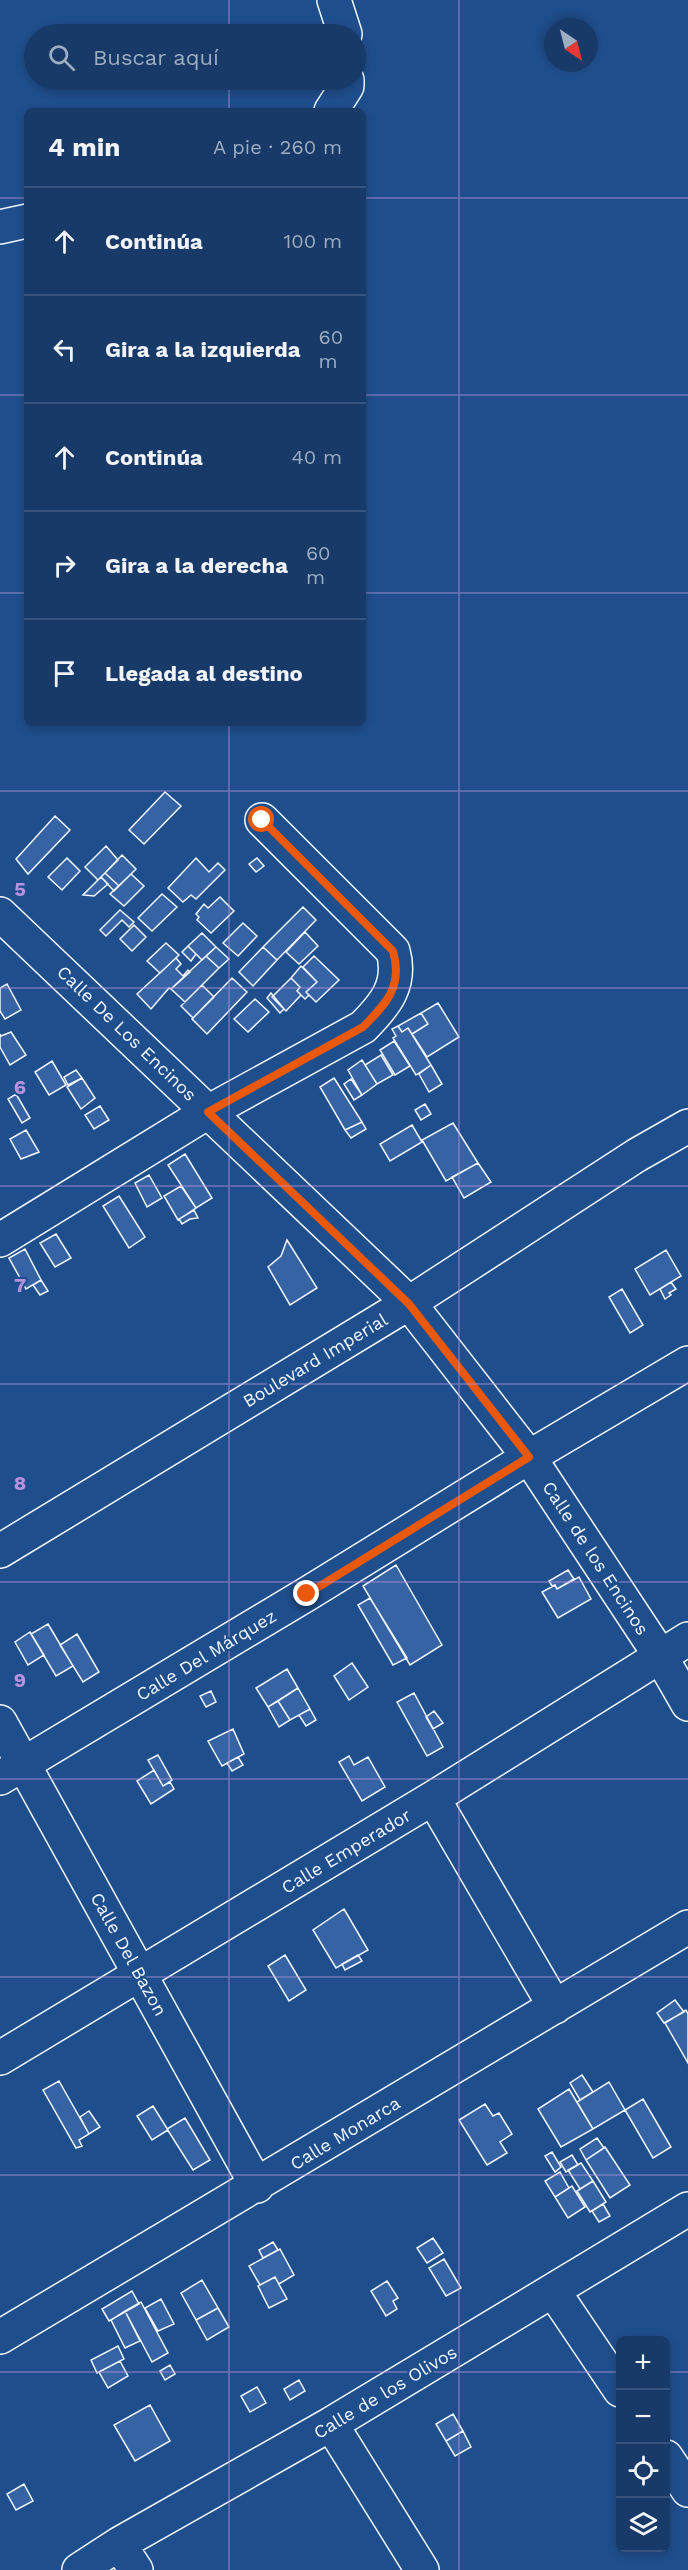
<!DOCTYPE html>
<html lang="es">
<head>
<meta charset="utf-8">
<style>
  body { margin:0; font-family:"Work Sans",sans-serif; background:#244571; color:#f1f3f6 }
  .controls { position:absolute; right:18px; bottom:18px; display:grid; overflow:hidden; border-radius:9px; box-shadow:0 3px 9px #0003 }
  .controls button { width:54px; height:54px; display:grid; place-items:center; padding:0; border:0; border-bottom:2px solid #36547d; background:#173a69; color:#f1f3f6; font:30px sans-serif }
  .compass { position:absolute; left:544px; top:18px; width:54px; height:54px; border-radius:50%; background:#173a69; box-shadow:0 3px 9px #0003; rotate:145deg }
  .stop { position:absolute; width:18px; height:18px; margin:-14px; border:4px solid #ea580c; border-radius:50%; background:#fff }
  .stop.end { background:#ea580c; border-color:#fff; box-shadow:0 2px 6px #0008 }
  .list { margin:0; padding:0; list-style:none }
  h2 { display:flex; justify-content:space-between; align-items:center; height:78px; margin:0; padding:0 24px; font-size:26px }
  h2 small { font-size:20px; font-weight:400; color:#9eadc0 }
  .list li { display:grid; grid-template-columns:39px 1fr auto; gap:18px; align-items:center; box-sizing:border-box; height:108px; padding:0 24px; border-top:2px solid #36547d }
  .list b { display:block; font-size:22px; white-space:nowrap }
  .list em { font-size:20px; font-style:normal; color:#9eadc0 }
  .icon { flex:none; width:33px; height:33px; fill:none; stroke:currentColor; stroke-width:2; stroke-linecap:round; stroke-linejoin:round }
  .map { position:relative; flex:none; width:688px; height:2570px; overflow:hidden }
  .search { position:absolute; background:#173a69; box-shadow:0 3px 9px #0003; left:24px; top:24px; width:342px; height:66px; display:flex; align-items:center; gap:15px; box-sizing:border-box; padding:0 21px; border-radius:33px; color:#9eadc0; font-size:22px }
  .panel { position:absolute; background:#173a69; box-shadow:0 3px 9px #0003; left:24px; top:108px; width:342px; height:618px; border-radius:9px }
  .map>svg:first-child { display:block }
  .building { fill:#3563a3; stroke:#f2f6ff; stroke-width:1.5 }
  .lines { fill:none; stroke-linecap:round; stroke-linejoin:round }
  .minor-casing { stroke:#f2f6ff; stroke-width:36 }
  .minor { stroke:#1f4e8c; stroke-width:33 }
  .route { stroke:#ea580c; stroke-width:8 }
  .grid { fill:none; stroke:#b691df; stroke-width:1.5; stroke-opacity:0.55 }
  .labels { text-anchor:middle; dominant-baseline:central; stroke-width:4.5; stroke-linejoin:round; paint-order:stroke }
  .street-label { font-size:18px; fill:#f2f6ff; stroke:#1f4e8c }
  .grid-label { font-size:20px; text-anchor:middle; font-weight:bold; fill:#b691df; stroke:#1f4e8c; stroke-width:4.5; stroke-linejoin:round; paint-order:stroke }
</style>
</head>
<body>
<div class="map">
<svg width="688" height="2570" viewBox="0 0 688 2570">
  <rect width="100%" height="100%" fill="#1f4e8c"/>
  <path class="building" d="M165,792L181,806L144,844L129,830Z
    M55,816L70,830L28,874L16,859Z
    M106,846L118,860L98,880L85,867Z
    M122,855L136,869L119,886L105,873Z
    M67,858L80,871L62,890L48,877Z
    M196,858L209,872L218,863L225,870L196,899L191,895L183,902L168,888Z
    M257,858L264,866L256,872L249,864Z
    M105,873L119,886L114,891L101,877Z
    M131,874L144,886L124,906L110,894Z
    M101,877L108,884L94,896L83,895Z
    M162,894L177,907L152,931L138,918Z
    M220,897L234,911L211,933L197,920L199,917L196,914L204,904L208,908Z
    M303,907L316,920L277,960L263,947Z
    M120,910L134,922L129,927L122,920L106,936L100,930Z
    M243,923L257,936L238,956L223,943Z
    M134,925L146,937L132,951L120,939Z
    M305,932L318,946L299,964L286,952Z
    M202,933L216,947L202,960L188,946Z
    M166,943L179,955L160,973L147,961Z
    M188,946L196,954L191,961L182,952Z
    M216,947L229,959L219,968L206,956Z
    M263,947L277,960L253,986L239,972Z
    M206,956L219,968L185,1002L171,989Z
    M314,956L339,980L316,1002L306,992L317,982L303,967Z
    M176,958L181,964L176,969L183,976L188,970L190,972L171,989L169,988L151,1009L137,994Z
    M301,966L317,982L306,992L309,995L305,999L297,991L300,987L291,978Z
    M232,978L247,992L207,1034L192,1019Z
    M291,978L300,987L297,991L301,995L286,1011L272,997Z
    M7,984L21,1010L5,1019L0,1011V988Z
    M202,985L214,997L193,1018L181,1006Z
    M271,993L284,1009L280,1013L267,998Z
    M255,999L269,1012L248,1032L234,1019Z
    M438,1003L459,1037L427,1057L412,1034L428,1024L421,1013Z
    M421,1013L428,1024L412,1034L408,1028L402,1032L398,1026Z
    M398,1026L402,1032L408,1028L431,1065L416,1075L393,1038L396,1036L392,1029Z
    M11,1032L26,1055L10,1065L0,1047V1034L1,1036Z
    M394,1041L410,1066L395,1075L380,1050Z
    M381,1055L393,1075L377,1084L365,1065Z
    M362,1060L377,1084L362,1095L348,1070Z
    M52,1061L66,1085L49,1095L35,1072Z
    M431,1065L442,1084L429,1092L419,1074Z
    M76,1070L82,1078L68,1085L64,1077Z
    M82,1078L95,1098L81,1109L67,1087Z
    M334,1078L362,1122L345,1130L320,1087Z
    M351,1079L362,1095L354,1100L344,1084Z
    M16,1094L30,1118L22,1123L8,1099Z
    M425,1104L431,1114L421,1120L415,1110Z
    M100,1106L109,1120L94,1129L85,1115Z
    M362,1122L366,1129L351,1138L345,1130Z
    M453,1123L478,1163L446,1181L422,1140Z
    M412,1125L422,1142L390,1161L380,1144Z
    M26,1130L39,1152L21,1159L10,1139Z
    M185,1154L212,1198L196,1208L168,1165Z
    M478,1163L491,1182L464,1198L452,1177Z
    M149,1175L162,1198L147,1207L135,1183Z
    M181,1186L196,1208L178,1220L164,1196Z
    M119,1196L145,1237L129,1248L103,1206Z
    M194,1210L198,1218L190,1219L182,1224L179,1219Z
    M56,1234L71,1258L55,1267L40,1243Z
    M287,1240L317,1288L290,1305L268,1267L281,1256Z
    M25,1249L41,1280L26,1289L9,1258Z
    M666,1250L681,1276L650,1295L635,1269Z
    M41,1280L48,1291L40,1295L33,1285Z
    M671,1282L676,1289L669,1293L671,1295L665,1299L660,1289Z
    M622,1289L643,1325L630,1333L609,1297Z
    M396,1565L442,1645L410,1665L363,1586Z
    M568,1570L574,1579L557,1589L555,1585L552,1586L549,1581Z
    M579,1577L591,1599L558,1618L542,1592L555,1585L557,1589Z
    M370,1598L407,1658L393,1665L358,1605Z
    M48,1624L73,1666L56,1676L31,1634Z
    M30,1632L44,1655L28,1665L15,1642Z
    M77,1634L99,1672L83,1682L60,1645Z
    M352,1663L368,1687L349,1700L334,1676Z
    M287,1669L298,1688L268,1707L256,1688Z
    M298,1688L310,1709L290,1720L278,1701Z
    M211,1691L216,1702L206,1707L200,1696Z
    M414,1693L443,1747L427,1756L397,1702Z
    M278,1701L290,1720L279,1727L268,1707Z
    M310,1709L316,1720L306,1726L299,1715Z
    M434,1711L443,1723L433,1729L426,1717Z
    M233,1729L244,1754L222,1766L208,1741Z
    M158,1755L172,1780L163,1786L148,1760Z
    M349,1756L354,1765L368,1757L385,1787L362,1801L339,1762Z
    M238,1757L243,1765L232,1771L227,1763Z
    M154,1770L163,1786L170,1782L174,1789L151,1804L137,1781Z
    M344,1909L368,1950L336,1968L313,1930Z
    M285,1955L306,1990L289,2001L268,1966Z
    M358,1955L362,1961L345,1970L342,1964Z
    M675,2000L684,2012L664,2023L657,2013Z
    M686,2010L688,2014V2063L665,2023Z
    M582,2075L593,2092L580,2100L570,2083Z
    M59,2081L89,2134L79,2140L82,2146L76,2148L43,2090Z
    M609,2082L625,2110L593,2129L577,2102Z
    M569,2089L593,2129L561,2147L538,2109Z
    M643,2099L671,2147L653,2158L625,2110Z
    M485,2104L493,2116L499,2113L512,2134L500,2142L507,2153L487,2165L459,2120Z
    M153,2106L168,2130L152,2140L137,2116Z
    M89,2111L100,2127L89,2134L80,2117Z
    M185,2118L210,2160L193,2170L167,2129Z
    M597,2138L604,2148L586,2160L580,2149Z
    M605,2147L630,2185L610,2198L586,2160Z
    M552,2152L561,2167L555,2172L545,2156Z
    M572,2155L578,2165L566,2172L560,2162Z
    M581,2163L593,2181L580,2189L568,2170Z
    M560,2172L569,2188L555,2197L545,2181Z
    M593,2181L606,2202L590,2212L577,2191Z
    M572,2186L585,2207L568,2218L555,2197Z
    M603,2204L610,2216L599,2222L592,2211Z
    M433,2238L443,2253L427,2263L417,2248Z
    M273,2242L278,2250L263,2258L259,2250Z
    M280,2249L294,2275L279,2284L275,2277L260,2285L249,2266Z
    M444,2259L461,2288L446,2296L429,2268Z
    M275,2277L287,2299L269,2308L258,2286Z
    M202,2280L218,2308L196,2320L181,2293Z
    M387,2281L398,2298L393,2301L397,2309L386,2316L371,2291Z
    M132,2291L139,2304L109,2321L102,2309Z
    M161,2299L174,2324L158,2331L145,2308Z
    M141,2302L168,2353L152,2362L125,2311Z
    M218,2308L229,2327L207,2340L196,2320Z
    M125,2311L140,2341L125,2348L111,2320Z
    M118,2346L124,2359L97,2373L91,2360Z
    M120,2361L128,2376L108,2388L99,2372Z
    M170,2365L175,2374L165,2380L160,2371Z
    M299,2380L305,2391L290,2400L284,2389Z
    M257,2387L266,2403L250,2412L241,2396Z
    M150,2405L170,2441L135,2461L114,2425Z
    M453,2414L463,2431L446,2441L436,2424Z
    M463,2431L471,2447L455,2456L446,2441Z
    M24,2484L33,2501L16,2510L7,2494Z"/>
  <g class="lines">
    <defs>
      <path id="minor" d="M334,0L345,34
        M331,111L347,86V80
        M0,227L27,221
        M0,914L409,1303L529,1457L661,1657L688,1704
        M0,1240L208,1112L363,1027C386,1004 402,984 393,951L262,820
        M0,1551L409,1303L637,1155L688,1126
        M0,1722L257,2186
        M0,1778L307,1594L529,1457L688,1363
        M433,1798L555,2007
        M0,2058L433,1798L688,1639
        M554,2292L620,2390
        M0,2337L688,1927
        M331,2424L422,2570
        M666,2457L688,2490
        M119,2544L136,2570
        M79,2570L119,2544L331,2424L688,2209"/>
    </defs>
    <use href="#minor" class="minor-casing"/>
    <use href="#minor" class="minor"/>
  </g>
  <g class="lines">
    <path class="route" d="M262,820L393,951C403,986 387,1003 363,1027L208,1112L409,1304L529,1457L307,1594"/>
  </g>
  <path class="grid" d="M229,0V34M459,0V2570M229,80V111M0,198H27M363,198H688M0,395H27M363,395H688M0,593H27M363,593H688M229,723V2570M0,791H688M0,988H688M0,1186H688M0,1384H688M0,1582H688M0,1779H688M0,1977H688M0,2175H688M0,2372H620M666,2372H688"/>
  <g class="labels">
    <g class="street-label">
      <text transform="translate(127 1033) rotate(44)">Calle De Los Encinos</text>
      <text transform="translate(315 1360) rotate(-31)">Boulevard Imperial</text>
      <text transform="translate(596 1558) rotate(57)">Calle de los Encinos</text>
      <text transform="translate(206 1655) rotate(-31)">Calle Del Márquez</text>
      <text transform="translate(346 1851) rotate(-31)">Calle Emperador</text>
      <text transform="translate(129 1954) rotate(61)">Calle Del Bazon</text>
      <text transform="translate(345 2133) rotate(-31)">Calle Monarca</text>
      <text transform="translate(385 2392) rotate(-31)">Calle de los Olivos</text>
    </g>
  </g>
  <g class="grid-label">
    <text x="20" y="896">5</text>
    <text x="20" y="1094">6</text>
    <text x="20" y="1292">7</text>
    <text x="20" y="1490">8</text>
    <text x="20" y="1687">9</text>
  </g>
</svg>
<div class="controls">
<button>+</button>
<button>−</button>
<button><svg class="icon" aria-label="locate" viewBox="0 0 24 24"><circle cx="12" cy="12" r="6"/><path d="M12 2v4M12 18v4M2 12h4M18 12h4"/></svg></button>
<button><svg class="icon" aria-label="layers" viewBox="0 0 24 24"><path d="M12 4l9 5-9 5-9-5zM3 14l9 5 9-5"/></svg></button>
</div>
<svg class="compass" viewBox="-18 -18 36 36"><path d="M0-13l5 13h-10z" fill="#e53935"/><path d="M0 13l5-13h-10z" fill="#9eadc0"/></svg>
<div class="stop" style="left:262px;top:820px"></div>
<div class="stop end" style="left:307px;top:1594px"></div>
<div class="search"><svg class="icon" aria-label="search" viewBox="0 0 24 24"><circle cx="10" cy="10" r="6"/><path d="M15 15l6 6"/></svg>Buscar aquí</div>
<section class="panel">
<h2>4 min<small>A pie · 260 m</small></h2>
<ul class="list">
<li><svg class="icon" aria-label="ahead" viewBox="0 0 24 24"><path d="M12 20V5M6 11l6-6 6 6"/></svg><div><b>Continúa</b></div><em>100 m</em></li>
<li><svg class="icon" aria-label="left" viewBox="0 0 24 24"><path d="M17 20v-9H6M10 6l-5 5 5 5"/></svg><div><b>Gira a la izquierda</b></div><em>60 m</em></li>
<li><svg class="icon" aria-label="ahead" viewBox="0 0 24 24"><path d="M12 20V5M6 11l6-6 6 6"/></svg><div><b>Continúa</b></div><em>40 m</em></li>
<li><svg class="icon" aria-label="right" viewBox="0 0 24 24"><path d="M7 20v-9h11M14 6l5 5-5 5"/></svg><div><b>Gira a la derecha</b></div><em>60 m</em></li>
<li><svg class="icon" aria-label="arrive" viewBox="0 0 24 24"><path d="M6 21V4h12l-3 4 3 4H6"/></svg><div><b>Llegada al destino</b></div></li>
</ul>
</section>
</div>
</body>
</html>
